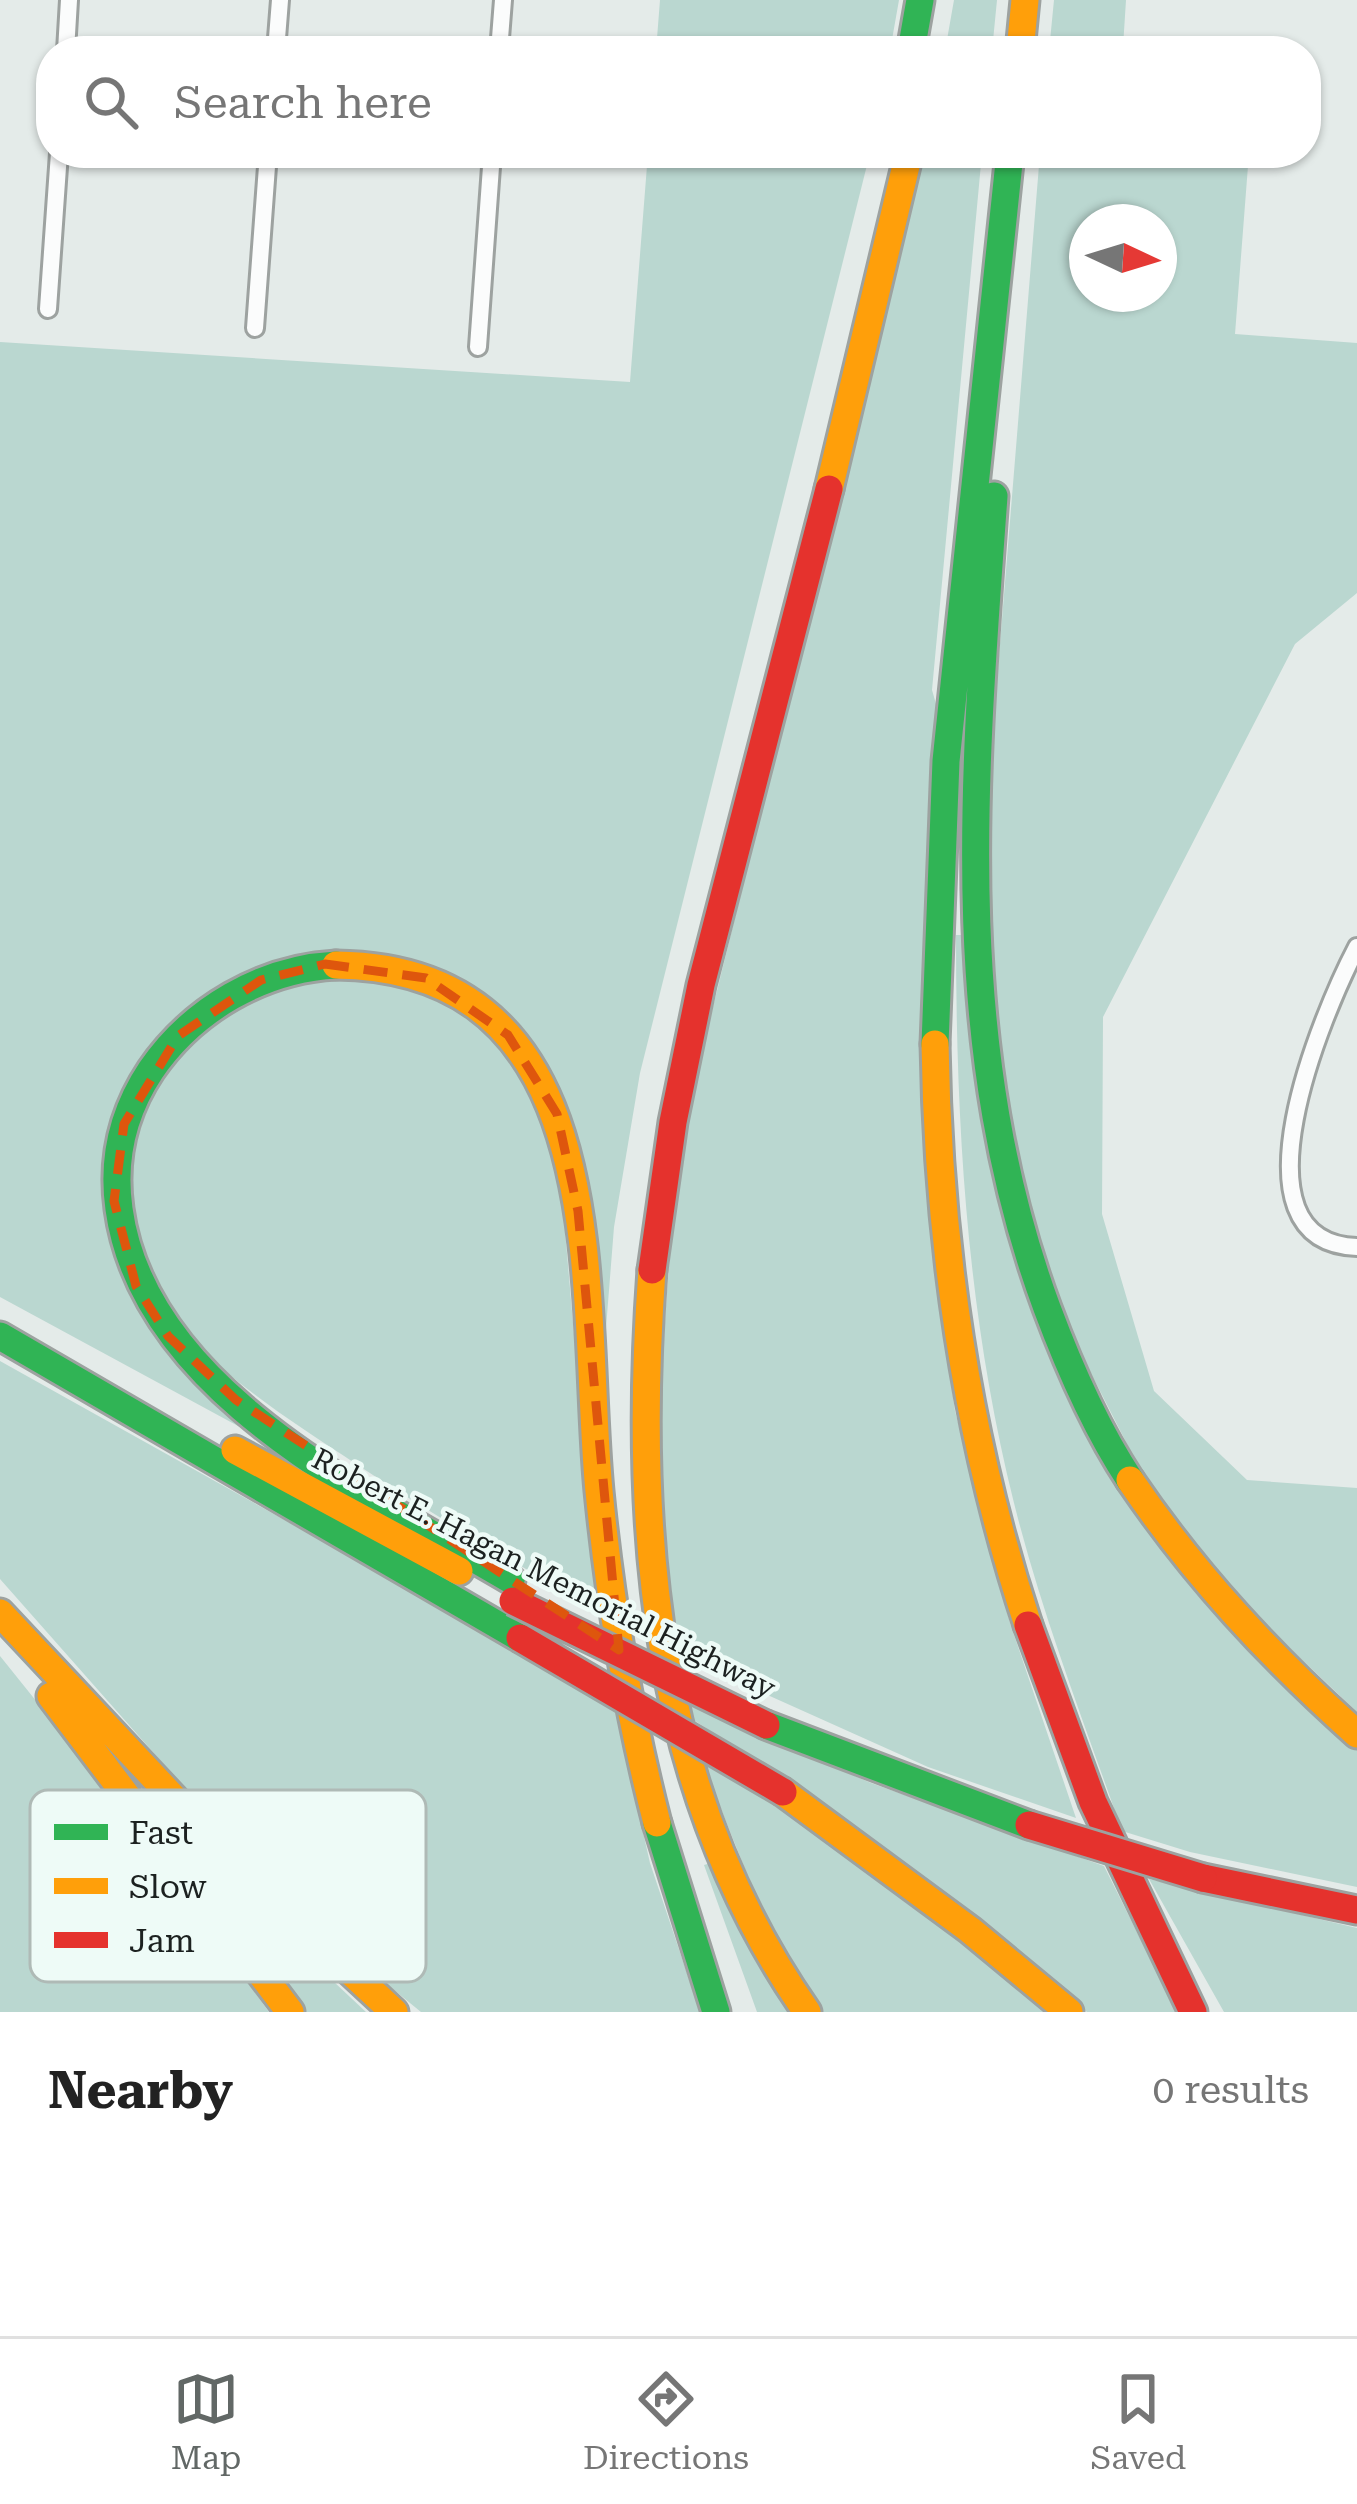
<!DOCTYPE html>
<html lang="en">
<head>
<meta charset="utf-8">
<style>
  body { margin:0; font-family:"Roboto Serif",serif; background:#f6f6f6; color:#222 }
  .compass { position:absolute; left:1069px; top:204px; width:108px; height:108px; border-radius:50%; background:#fff; box-shadow:0 3px 9px #0004; rotate:94deg }
  .list { margin:0; padding:0; list-style:none }
  h2 { display:flex; justify-content:space-between; align-items:center; height:156px; margin:0; padding:0 48px; font-size:51px }
  h2 small { font-size:39px; font-weight:400; color:#767676 }
  .icon { flex:none; width:66px; height:66px; fill:none; stroke:currentColor; stroke-width:2; stroke-linecap:round; stroke-linejoin:round }
  .map { position:relative; flex:none; width:1357px; height:2012px; overflow:hidden }
  .search { position:absolute; background:#fff; box-shadow:0 3px 9px #0004; left:36px; right:36px; top:36px; height:132px; display:flex; align-items:center; gap:30px; box-sizing:border-box; padding:0 42px; border-radius:48px; color:#767676; font-size:45px }
  .sheet { height:324px; background:#fff }
  nav { display:flex; justify-content:space-around; align-items:center; box-sizing:border-box; height:168px; border-top:3px solid #e0e0e0; background:#fff; font-size:33px; color:#767676 }
  nav a { display:grid; justify-items:center; gap:6px }
  nav .on { color:#626866 }
  .map>svg:first-child { display:block }
  .green { fill:#bad7d0; fill-rule:evenodd }
  .lines { fill:none; stroke-linecap:round; stroke-linejoin:round }
  .street-casing { stroke:#9da2a0; stroke-width:22 }
  .fast-casing { stroke:#9da2a0; stroke-width:33 }
  .slow-casing { stroke:#9da2a0; stroke-width:33 }
  .jam-casing { stroke:#9da2a0; stroke-width:33 }
  .street { stroke:#fbfcfc; stroke-width:16 }
  .fast { stroke:#30b455; stroke-width:27 }
  .slow { stroke:#ff9f0a; stroke-width:27 }
  .jam { stroke:#e5322d; stroke-width:27 }
  .jam-bridge-casing { stroke:#9da2a0; stroke-width:33; stroke-linecap:butt }
  .jam-bridge { stroke:#e5322d; stroke-width:27 }
  .marked { fill:none; stroke:#de560d; stroke-width:9; stroke-dasharray:24 15; stroke-linejoin:round }
  .labels { text-anchor:middle; dominant-baseline:central; stroke-width:9; stroke-linejoin:round; paint-order:stroke }
  .street-label { font-size:30px; fill:#1c2120; stroke:#eefbf7 }
  .key { fill:#eefbf7; stroke:#afbab6; stroke-width:3 }
  .key-label { font-size:33px; fill:#1c2120 }
</style>
</head>
<body>
<div class="map">
<svg width="1357" height="2012" viewBox="0 0 1357 2012">
  <rect width="100%" height="100%" fill="#e4ebe9"/>
  <path class="green" d="M660,0H899L890,51H656Z
    M954,0H997L992,51H945Z
    M1054,0H1126L1123,47L1177,51H1049Z
    M648,153H870L640,1073L614,1227L603,1366L545,1060L352,953L154,1045L112,1242L262,1439L0,1297V342L630,382Z
    M924,153H982L932,690L938,711L929,1220L955,1411L1010,1623L1076,1818L928,1767L674,1653C652,1468 660,1287 689,1104Z
    M1040,153H1249L1235,334L1357,343V593L1295,644L1103,1017L1102,1214L1154,1391L1247,1480L1357,1488V1712L1215,1577L1151,1491L1049,1291L1015,1161L990,1017L984,840ZM1087,222H1159V294H1087Z
    M956,935H964L1077,1412L1357,1746V1887L1190,1852L1122,1831C1084,1722 1042,1615 1014,1503C967,1315 956,1128 956,935Z
    M320,977C462,985 526,1033 560,1173L598,1611C516,1564 435,1516 356,1464C233,1383 80,1291 144,1118C175,1033 237,999 320,977Z
    M0,1361L614,1704L650,1863L700,2012H421L312,1923L228,1837L0,1579Z
    M0,1656L114,1798L269,2012H0Z
    M686,1704L871,1783L1104,1866L1177,2012H1087C962,1905 828,1805 689,1717Z
    M699,1754L819,1832L1051,2012H819L773,1939Z
    M205,1861L366,2012H303L195,1870Z
    M711,1863L794,2012H757L704,1865Z
    M1149,1879L1357,1928V2012H1224Z"/>
  <g class="lines">
    <defs>
      <path id="street" d="M66,51L69,0
        M276,51L280,0
        M499,51L503,0
        M48,309L59,153
        M255,328L268,153
        M478,347L492,153
        M1357,947C1324,1010 1224,1243 1357,1247"/>
      <path id="fast" d="M911,51L920,0
        M994,496C974,771 949,1043 1047,1308C1069,1367 1095,1427 1130,1480
        M336,965C262,969 193,1009 151,1070C123,1112 112,1159 119,1209C144,1392 368,1495 511,1580
        M935,1044L946,761L1010,153
        M0,1336L520,1638
        M766,1725L1029,1825
        M657,1823L716,2012"/>
      <path id="slow" d="M1020,51L1025,0
        M829,489L909,153
        M336,965C620,968 580,1295 599,1491C610,1603 629,1714 657,1823
        M935,1044C938,1242 966,1437 1028,1625
        M652,1270C633,1529 653,1792 807,2012
        M235,1450L459,1571
        M1130,1480C1196,1577 1270,1656 1357,1734
        M0,1613L240,1869L394,2012
        M51,1696L290,2012
        M783,1792L970,1930L1069,2012"/>
      <path id="jam" d="M652,1270L673,1122L701,985L829,489
        M1028,1625L1093,1802L1193,2012
        M1203,1878L1357,1910"/>
    </defs>
    <use href="#street" class="street-casing"/>
    <use href="#fast" class="fast-casing"/>
    <use href="#slow" class="slow-casing"/>
    <use href="#jam" class="jam-casing"/>
    <use href="#street" class="street"/>
    <use href="#fast" class="fast"/>
    <use href="#slow" class="slow"/>
    <use href="#jam" class="jam"/>
    <defs>
      <path id="jam-bridge" d="M513,1601L766,1725
        M520,1638L783,1792
        M1029,1825L1203,1878"/>
    </defs>
    <use href="#jam-bridge" class="jam-bridge-casing"/>
    <use href="#jam-bridge" class="jam-bridge"/>
  </g>
  <path class="marked" d="M325,964L426,978L508,1035L557,1114L578,1211L619,1650L236,1400L168,1336L136,1286L114,1201L124,1124L178,1036L261,980Z"/>
  <g class="labels">
    <g class="street-label">
      <text transform="translate(544 1573) rotate(27)">Robert E. Hagan Memorial Highway</text>
    </g>
  </g>
  <rect x="30" y="1790" width="396" height="192" rx="18" class="key"/>
  <rect x="54" y="1824" width="54" height="16" fill="#30b455"/>
  <rect x="54" y="1878" width="54" height="16" fill="#ff9f0a"/>
  <rect x="54" y="1932" width="54" height="16" fill="#e5322d"/>
  <g class="key-label">
    <text x="129" y="1844">Fast</text>
    <text x="129" y="1898">Slow</text>
    <text x="129" y="1952">Jam</text>
  </g>
</svg>
<svg class="compass" viewBox="-18 -18 36 36"><path d="M0-13l5 13h-10z" fill="#e53935"/><path d="M0 13l5-13h-10z" fill="#767676"/></svg>
<div class="search"><svg class="icon" aria-label="search" viewBox="0 0 24 24"><circle cx="10" cy="10" r="6"/><path d="M15 15l6 6"/></svg>Search here</div>
</div>
<section class="sheet">
<h2>Nearby<small>0 results</small></h2>
<ul class="list">
</ul>
</section>
<nav>
<a class="on"><svg class="icon" aria-label="map" viewBox="0 0 24 24"><path d="M3 6l6-2 6 2 6-2v14l-6 2-6-2-6 2zM9 4v14M15 6v14"/></svg>Map</a>
<a><svg class="icon" aria-label="directions" viewBox="0 0 24 24"><path d="M12 3l9 9-9 9-9-9zM9 14v-3h6M13 9l2 2-2 2"/></svg>Directions</a>
<a><svg class="icon" aria-label="saved" viewBox="0 0 24 24"><path d="M7 4h10v16l-5-4-5 4z"/></svg>Saved</a>
</nav>
</body>
</html>
